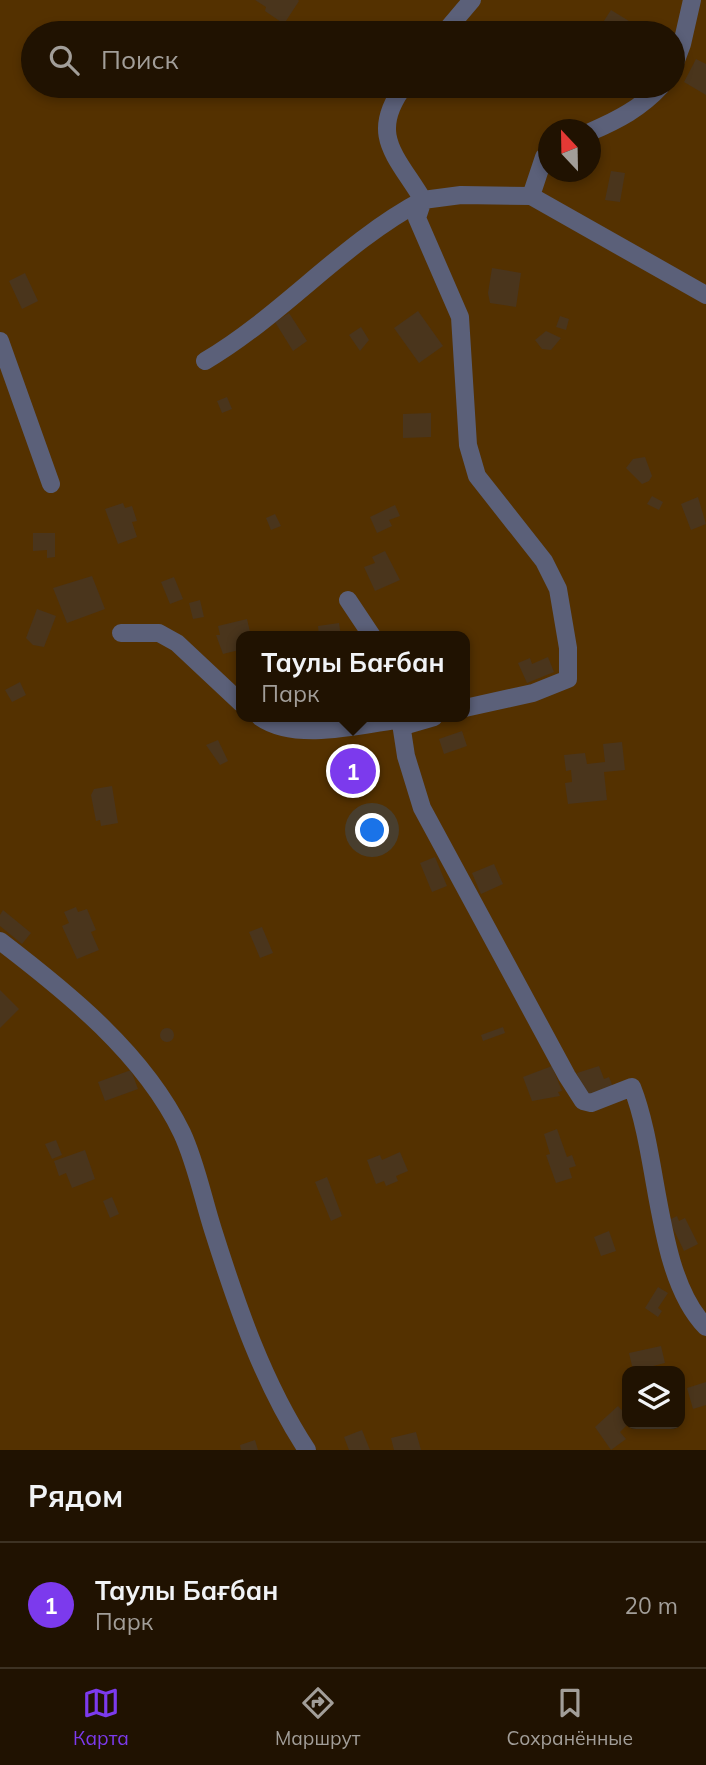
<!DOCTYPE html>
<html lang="ru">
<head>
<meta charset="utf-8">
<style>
  body { margin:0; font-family:Mulish,sans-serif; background:#281b0b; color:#f1f3f6 }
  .controls { position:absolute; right:21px; bottom:21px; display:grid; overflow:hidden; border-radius:14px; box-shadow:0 4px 10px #0003 }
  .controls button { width:63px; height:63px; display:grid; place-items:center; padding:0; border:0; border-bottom:2px solid #3d3223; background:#201201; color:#f1f3f6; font:35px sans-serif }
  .compass { position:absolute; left:538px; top:119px; width:63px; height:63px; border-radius:50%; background:#201201; box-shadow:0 4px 10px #0003; rotate:338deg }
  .you { position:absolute; left:373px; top:831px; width:24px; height:24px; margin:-18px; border:5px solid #fff; border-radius:50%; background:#1a73e8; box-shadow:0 0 0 10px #1a73e833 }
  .badge { display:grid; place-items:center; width:46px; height:46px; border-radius:50%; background:#7c3aed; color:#fff; font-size:23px; font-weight:700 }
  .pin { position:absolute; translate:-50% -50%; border:4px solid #fff; box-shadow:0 2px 7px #0006 }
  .popup { position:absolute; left:236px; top:631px; width:234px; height:91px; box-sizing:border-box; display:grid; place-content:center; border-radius:14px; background:#201201; filter:drop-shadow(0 2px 5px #0005); font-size:23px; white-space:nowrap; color:#a29e99 }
  .popup b { font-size:26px; color:#f1f3f6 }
  .popup::after { content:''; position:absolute; left:50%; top:100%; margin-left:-14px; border:14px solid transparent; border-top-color:#201201 }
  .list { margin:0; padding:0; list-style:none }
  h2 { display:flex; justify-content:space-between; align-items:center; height:91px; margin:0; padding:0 28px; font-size:30px }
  h2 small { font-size:23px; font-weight:400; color:#a29e99 }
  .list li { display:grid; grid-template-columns:46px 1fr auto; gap:21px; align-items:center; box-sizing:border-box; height:126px; padding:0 28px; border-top:2px solid #3d3223 }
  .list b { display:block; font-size:26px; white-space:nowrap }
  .list p { margin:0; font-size:23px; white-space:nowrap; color:#a29e99 }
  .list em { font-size:23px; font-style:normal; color:#a29e99 }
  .icon { flex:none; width:38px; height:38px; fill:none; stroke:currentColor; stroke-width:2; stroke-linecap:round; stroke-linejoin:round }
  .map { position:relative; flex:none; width:706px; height:1450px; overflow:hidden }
  .search { position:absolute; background:#201201; box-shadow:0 4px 10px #0003; left:21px; right:21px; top:21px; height:77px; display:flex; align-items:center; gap:18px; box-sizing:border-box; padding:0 24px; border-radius:38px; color:#a29e99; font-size:26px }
  .sheet { height:217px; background:#201201 }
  nav { display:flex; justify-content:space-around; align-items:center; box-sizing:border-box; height:98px; border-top:2px solid #3d3223; background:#201201; font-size:19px; color:#a29e99 }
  nav a { display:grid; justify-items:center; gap:4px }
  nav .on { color:#7c3aed }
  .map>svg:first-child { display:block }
  .green { fill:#543100; fill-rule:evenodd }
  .building { fill:#4a351c }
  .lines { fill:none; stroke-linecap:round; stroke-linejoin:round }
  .minor { stroke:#5b6079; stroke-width:18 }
</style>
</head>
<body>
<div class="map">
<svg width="706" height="1450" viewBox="0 0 706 1450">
  <rect width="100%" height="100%" fill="#2b1801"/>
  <path class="green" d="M0,0H706V1450H0ZM33,33H673V86H33ZM548,130H590V172H548ZM241,636H465V717H241ZM627,1371H680V1424H627Z"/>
  <path class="building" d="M255,0H298L299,1L284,24L265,11L266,7Z
    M611,10L629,21L621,33H603L598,30Z
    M696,59L706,64V95L684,82Z
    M438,86H455L457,90L442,96Z
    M611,171L625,173L620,202L605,200Z
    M492,268L521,273L516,307L490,303L488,293Z
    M25,273L38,301L22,309L9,281Z
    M418,311L443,346L419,363L394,328Z
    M289,313L307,341L293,351L275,322Z
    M560,316L569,319L566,330L556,327Z
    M361,327L369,340L360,351L349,335Z
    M546,331L561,338L551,350L542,349L535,340Z
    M227,397L232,409L222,413L217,401Z
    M431,413V437L403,438V414Z
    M645,457L652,476L649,481L642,484L626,468L633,459Z
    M652,496L663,502L659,510L647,504Z
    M698,497L706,524L691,530L681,504Z
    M123,503L125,508L132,506L137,521L132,522L137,537L118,544L105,509Z
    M395,505L400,516L389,520L392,526L377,533L370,517Z
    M275,514L281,526L271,530L266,518Z
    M33,533H55V557L47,558V550L33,551Z
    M385,551L400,580L375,591L364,567L375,563L372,557Z
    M92,576L105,609L67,623L53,588Z
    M174,577L183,599L170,604L161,582Z
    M200,600L204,617L193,619L189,603Z
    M37,609L56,616L44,647L33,645L26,638Z
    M247,619L251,636H241L239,650L223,654L216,635H220L218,626Z
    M339,623L341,636H319L318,626Z
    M548,657L554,672L527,683L518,663L530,658L532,664Z
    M20,682L26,695L12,702L5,690Z
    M462,731L467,746L444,754L439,739Z
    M218,740L228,761L220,765L206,745Z
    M622,742L625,770L604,772L607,800L568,804L565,783L572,782L571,770L566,771L564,755L585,753L587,764L605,762L603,744Z
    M112,786L118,823L101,826L100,820L96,821L91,795L94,789Z
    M435,857L447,886L432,892L420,863Z
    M494,864L503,884L481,894L472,873Z
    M76,907L78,912L87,909L96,930L91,932L99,950L77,959L62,926L69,923L64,912Z
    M3,910L31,933L22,944L0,926V915Z
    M262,927L273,953L260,958L249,932Z
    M0,990L19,1009L0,1028Z
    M503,1027L505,1033L483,1041L481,1035Z
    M160 1035a7 7 0 1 1 14 0a7 7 0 1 1-14 0Z
    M552,1066L562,1091L558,1092L560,1096L532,1101L523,1077Z
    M599,1066L604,1079L609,1077L613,1087L585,1097L577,1073Z
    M131,1070L138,1089L105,1101L98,1082Z
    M557,1129L567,1157L572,1155L576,1166L569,1168L572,1178L556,1183L546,1155L550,1154L544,1134Z
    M56,1140L62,1155L52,1159L45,1144Z
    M85,1150L95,1179L72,1188L66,1173L59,1176L54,1161Z
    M400,1152L408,1171L396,1176L398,1181L386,1186L384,1181L376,1184L367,1160L380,1155L382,1160Z
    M327,1177L342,1216L331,1221L315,1182Z
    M112,1197L119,1214L110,1218L103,1201Z
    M677,1216L679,1221L685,1218L698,1244L684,1251L669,1220Z
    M609,1231L616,1251L601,1256L594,1237Z
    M658,1287L668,1293L658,1308L662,1311L658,1317L645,1308Z
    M661,1346L665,1363L641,1369L632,1366L629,1353Z
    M706,1382V1405L693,1409L687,1388Z
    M618,1406L627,1416V1425L620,1432L626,1439L611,1450L595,1427Z
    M362,1430L370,1450H349L344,1437Z
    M416,1432L421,1450H394L391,1438Z
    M255,1440L258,1450H241L240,1445Z"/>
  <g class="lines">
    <path class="minor" d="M444,33L472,0
      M673,68L682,44L692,0
      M404,86C368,135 396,155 423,200L461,195L531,196L706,295
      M590,132C618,120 641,108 661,86
      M531,196L544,157L548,154
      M423,200L417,218L460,317L468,445L477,476L544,561L558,589L568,648V679L533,693L465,708
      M0,341L51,484
      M205,361C283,315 342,243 423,200
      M348,600L372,636
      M121,633H159L177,643L241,703
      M260,717C296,742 359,725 401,719
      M400,717L406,756L422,808L567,1076L583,1101L591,1103L632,1087C660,1157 655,1275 706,1327
      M403,726L434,717
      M0,941C68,993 144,1054 182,1133C196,1163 203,1199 213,1230C237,1306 263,1383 307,1450"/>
  </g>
</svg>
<div class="controls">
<button><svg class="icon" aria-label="layers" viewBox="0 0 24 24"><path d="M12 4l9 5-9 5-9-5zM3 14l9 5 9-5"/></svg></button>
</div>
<svg class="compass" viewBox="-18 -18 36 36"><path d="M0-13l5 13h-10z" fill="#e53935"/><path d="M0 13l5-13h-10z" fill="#a29e99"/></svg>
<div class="you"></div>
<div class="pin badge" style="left:353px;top:771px">1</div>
<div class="popup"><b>Таулы Бағбан</b>Парк</div>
<div class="search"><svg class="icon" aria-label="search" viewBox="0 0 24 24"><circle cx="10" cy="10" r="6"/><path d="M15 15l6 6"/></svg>Поиск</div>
</div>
<section class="sheet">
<h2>Рядом<small></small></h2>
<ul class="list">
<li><span class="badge">1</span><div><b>Таулы Бағбан</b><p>Парк</p></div><em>20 m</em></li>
</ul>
</section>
<nav>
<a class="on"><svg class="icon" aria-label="map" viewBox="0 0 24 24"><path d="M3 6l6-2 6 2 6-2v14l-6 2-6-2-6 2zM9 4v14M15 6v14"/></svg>Карта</a>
<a><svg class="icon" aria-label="directions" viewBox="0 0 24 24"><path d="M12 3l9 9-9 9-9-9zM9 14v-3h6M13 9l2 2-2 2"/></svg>Маршрут</a>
<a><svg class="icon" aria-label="saved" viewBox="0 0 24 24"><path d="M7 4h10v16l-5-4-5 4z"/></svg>Сохранённые</a>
</nav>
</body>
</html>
